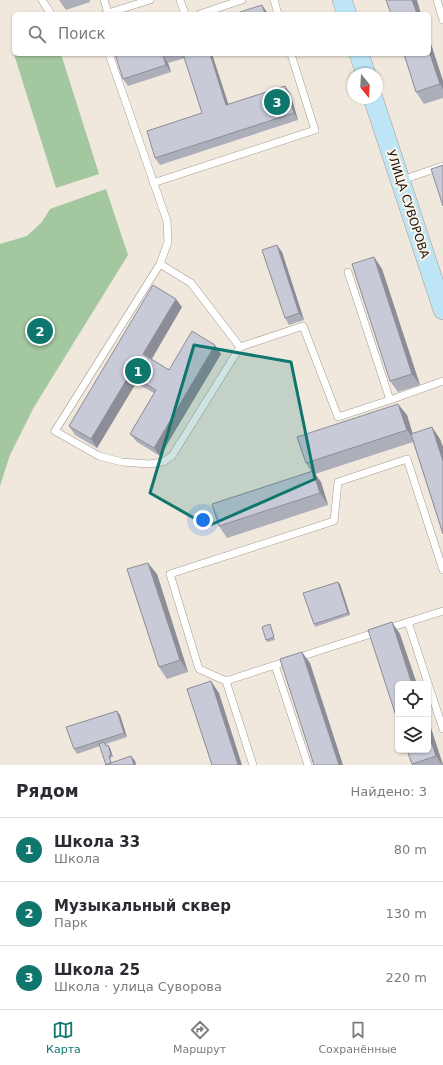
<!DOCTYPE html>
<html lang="ru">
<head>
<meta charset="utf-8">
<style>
  body { margin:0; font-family:"DejaVu Sans",sans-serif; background:#f7f7f7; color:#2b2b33 }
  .controls { position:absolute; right:12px; bottom:12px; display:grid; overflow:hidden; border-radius:6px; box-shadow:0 1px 3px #0004 }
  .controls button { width:36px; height:36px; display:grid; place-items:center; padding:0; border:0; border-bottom:1px solid #e1e1e2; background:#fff; color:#2b2b33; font:20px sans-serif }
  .compass { position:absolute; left:347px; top:68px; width:36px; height:36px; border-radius:50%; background:#fff; box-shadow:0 1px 3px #0004; rotate:162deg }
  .you { position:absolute; left:203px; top:520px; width:14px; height:14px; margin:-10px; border:3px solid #fff; border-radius:50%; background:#1a73e8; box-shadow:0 0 0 6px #1a73e833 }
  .badge { display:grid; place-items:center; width:26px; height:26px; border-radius:50%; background:#0f766e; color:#fff; font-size:13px; font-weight:700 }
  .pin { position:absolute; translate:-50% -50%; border:2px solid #fff; box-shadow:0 1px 4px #0006 }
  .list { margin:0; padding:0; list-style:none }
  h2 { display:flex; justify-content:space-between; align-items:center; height:52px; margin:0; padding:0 16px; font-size:17px }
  h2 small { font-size:13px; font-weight:400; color:#7c7c81 }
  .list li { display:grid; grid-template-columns:26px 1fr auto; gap:12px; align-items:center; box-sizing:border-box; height:64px; padding:0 16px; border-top:1px solid #e1e1e2 }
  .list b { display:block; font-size:15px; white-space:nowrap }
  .list p { margin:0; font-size:13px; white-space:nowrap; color:#7c7c81 }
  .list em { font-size:13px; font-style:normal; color:#7c7c81 }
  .icon { flex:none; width:22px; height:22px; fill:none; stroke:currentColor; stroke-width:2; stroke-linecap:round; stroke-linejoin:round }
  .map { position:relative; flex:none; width:443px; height:765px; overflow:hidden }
  .search { position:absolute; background:#fff; box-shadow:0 1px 3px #0004; left:12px; right:12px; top:12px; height:44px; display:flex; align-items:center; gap:10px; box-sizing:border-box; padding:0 14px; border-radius:6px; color:#7c7c81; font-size:15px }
  .sheet { height:244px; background:#fff }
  nav { display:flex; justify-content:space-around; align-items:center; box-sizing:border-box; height:56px; border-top:1px solid #e1e1e2; background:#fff; font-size:11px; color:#7c7c81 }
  nav a { display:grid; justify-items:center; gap:2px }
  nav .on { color:#0f766e }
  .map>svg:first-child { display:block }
  .green { fill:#a3c8a0 }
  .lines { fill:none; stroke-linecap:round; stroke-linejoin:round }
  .service-casing { stroke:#a59d92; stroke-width:8 }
  .secondary-casing { stroke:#a59d92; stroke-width:20 }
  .service { stroke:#fff; stroke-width:7 }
  .secondary { stroke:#bee5f6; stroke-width:19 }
  .wall { fill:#acaeb9 }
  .shaded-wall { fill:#8c8d96 }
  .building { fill:#c8cad7; stroke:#8c8d96 }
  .marked { fill:#0f766e; fill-opacity:0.2; stroke:#0f766e; stroke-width:3; stroke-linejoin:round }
  .labels { text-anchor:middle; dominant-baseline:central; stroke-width:4; stroke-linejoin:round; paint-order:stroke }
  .street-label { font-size:12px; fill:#181511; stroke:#fdf5e9 }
</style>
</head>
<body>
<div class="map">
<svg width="443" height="765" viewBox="0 0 443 765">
  <rect width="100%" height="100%" fill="#f0e8dc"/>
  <path class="green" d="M14,45V54H61L99,174L56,188L13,51Z
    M106,189L128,255L34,407L10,455L0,486V244L27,236L42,222L50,209Z"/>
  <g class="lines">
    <defs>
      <path id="service" d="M42,0L51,14
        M104,0L108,13
        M180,0L185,14
        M274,0L278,14
        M437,0L443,20
        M105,14L150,0
        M200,14L242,0
        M109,54L167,221L168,242L160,264L55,431L99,456L122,462L149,464L163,462L172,456L240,347
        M402,180L443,166
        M153,183L315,130L291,54
        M160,264L191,283L240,347L303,326L338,417L390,400
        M348,272L390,400L443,381
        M408,622L443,611
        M226,681L199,669L170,574L334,521L338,482L407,459L443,570
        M253,765L226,681L275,665
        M308,765L275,665L408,622L443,729"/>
      <path id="secondary" d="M342,0L347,14
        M359,54L366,74
        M373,98L443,310"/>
    </defs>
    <use href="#service" class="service-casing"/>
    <use href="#secondary" class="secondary-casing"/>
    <use href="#service" class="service"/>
    <use href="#secondary" class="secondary"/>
  </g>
  <path class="wall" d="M59,0H90V2L66,10Z
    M429,38L443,81V98L424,104L416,92L429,54Z
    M115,54H212L228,104L290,93L298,120L160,165L155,158L202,113L185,58L168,63L171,72L128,86L123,79Z
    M282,252L304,320L289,325L285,318Z
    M374,257L382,269L420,385L398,392L390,381Z
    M182,307L152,359L169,370L221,354L160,456L137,442L130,434L154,393L136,383L97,448L75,435L69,426Z
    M407,415L412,433L440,439L443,447V534L413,442L315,474L321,482L328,505L227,538L219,526L311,471L306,463Z
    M157,574L188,672L167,679L159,667Z
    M340,584L350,615L315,627L314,624Z
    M271,627L275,640L267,642L266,640Z
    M117,711L120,715L127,737L106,744L107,746L108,745L110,748L113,757L110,758L112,763L131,756L135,761L136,765H105H106L100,746L77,754L74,749Z
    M428,719L443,765H412V764L428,750Z"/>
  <path class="shaded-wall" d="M412,0H417L421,14H417Z
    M262,5L267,12V14H265Z
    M429,38L443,81V89L440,84L429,51Z
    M210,54H212L231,112L226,105Z
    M163,56L168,63L171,72L166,65Z
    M285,86L290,93L298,120L294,113Z
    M277,245L282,252L304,320L299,313Z
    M374,257L382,269L420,385L412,374Z
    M176,299L182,307L149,363L143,354Z
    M215,345L221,354L160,456L154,448Z
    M130,374L136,383L97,448L91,439Z
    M398,404L407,415L415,441L407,430Z
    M432,427L440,439L443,447V461Z
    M313,471L321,482L328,505L320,493Z
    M148,563L157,574L188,672L180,660Z
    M338,582L340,584L350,615L348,613Z
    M392,622L400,634L417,684H412Z
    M302,652L310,663L343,765H339Z
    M211,681L219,693L242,765H238Z
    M117,711L120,715L127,737L124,733Z
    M428,719L443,765H442L436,756L428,732Z
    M108,745L110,748L113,757L111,755Z
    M131,756L135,761L136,765H134Z"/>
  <path class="building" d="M386,0H412L417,14H391Z
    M262,5L265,14H234Z
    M429,51L440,84L416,92L404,54H429Z
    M115,54H170L163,56L166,65L123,79Z
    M183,54H210L226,105L285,86L294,113L155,158L147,131L202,113Z
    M443,165V206L431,169Z
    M277,245L299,313L285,318L262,250Z
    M374,257L412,374L390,381L352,264Z
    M153,285L176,299L143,354L169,370L192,331L215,345L154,448L130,434L156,390L130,374L91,439L69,426Z
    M398,404L407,430L306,463L297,437Z
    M432,427L443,461V534L411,434Z
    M313,471L320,493L219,526L212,504Z
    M148,563L180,660L159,667L127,569Z
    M338,582L348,613L314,624L303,593Z
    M392,622L412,684H398V722L368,630Z
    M270,624L274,637L266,640L262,627Z
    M302,652L339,765H314L280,659Z
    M211,681L238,765H212L187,689Z
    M117,711L124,733L74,749L66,727Z
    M428,732L436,756L412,764L407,750H428Z
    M104,742L106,746L108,745L111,755L109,756L111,763L106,765L99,744Z
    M131,756L134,765H105Z"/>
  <path class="marked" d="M194,345L291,362L315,479L208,526L150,493Z"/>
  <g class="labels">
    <g class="street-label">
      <text transform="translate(408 204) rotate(72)">УЛИЦА СУВОРОВА</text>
    </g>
  </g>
</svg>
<div class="controls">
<button><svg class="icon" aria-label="locate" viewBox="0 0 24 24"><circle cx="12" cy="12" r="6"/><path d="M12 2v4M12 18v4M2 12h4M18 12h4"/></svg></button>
<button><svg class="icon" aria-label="layers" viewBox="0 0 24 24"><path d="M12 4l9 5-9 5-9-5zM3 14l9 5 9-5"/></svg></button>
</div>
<svg class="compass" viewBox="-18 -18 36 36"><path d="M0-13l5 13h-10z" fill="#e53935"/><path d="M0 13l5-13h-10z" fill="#7c7c81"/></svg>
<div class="you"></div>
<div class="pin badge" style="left:138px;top:371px">1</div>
<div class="pin badge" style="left:40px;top:331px">2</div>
<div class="pin badge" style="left:277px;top:102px">3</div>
<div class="search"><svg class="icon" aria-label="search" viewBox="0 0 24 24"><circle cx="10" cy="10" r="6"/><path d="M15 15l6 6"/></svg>Поиск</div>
</div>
<section class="sheet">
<h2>Рядом<small>Найдено: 3</small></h2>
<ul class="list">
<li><span class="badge">1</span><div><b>Школа 33</b><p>Школа</p></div><em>80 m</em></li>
<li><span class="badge">2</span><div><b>Музыкальный сквер</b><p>Парк</p></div><em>130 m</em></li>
<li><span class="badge">3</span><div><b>Школа 25</b><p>Школа · улица Суворова</p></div><em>220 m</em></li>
</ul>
</section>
<nav>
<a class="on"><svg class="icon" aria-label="map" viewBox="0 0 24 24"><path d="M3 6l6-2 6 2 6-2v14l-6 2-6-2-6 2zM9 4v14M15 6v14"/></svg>Карта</a>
<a><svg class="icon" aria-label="directions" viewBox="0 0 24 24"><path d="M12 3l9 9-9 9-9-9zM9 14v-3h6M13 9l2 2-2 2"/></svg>Маршрут</a>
<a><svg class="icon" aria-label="saved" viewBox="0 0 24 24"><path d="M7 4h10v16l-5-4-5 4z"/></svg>Сохранённые</a>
</nav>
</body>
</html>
